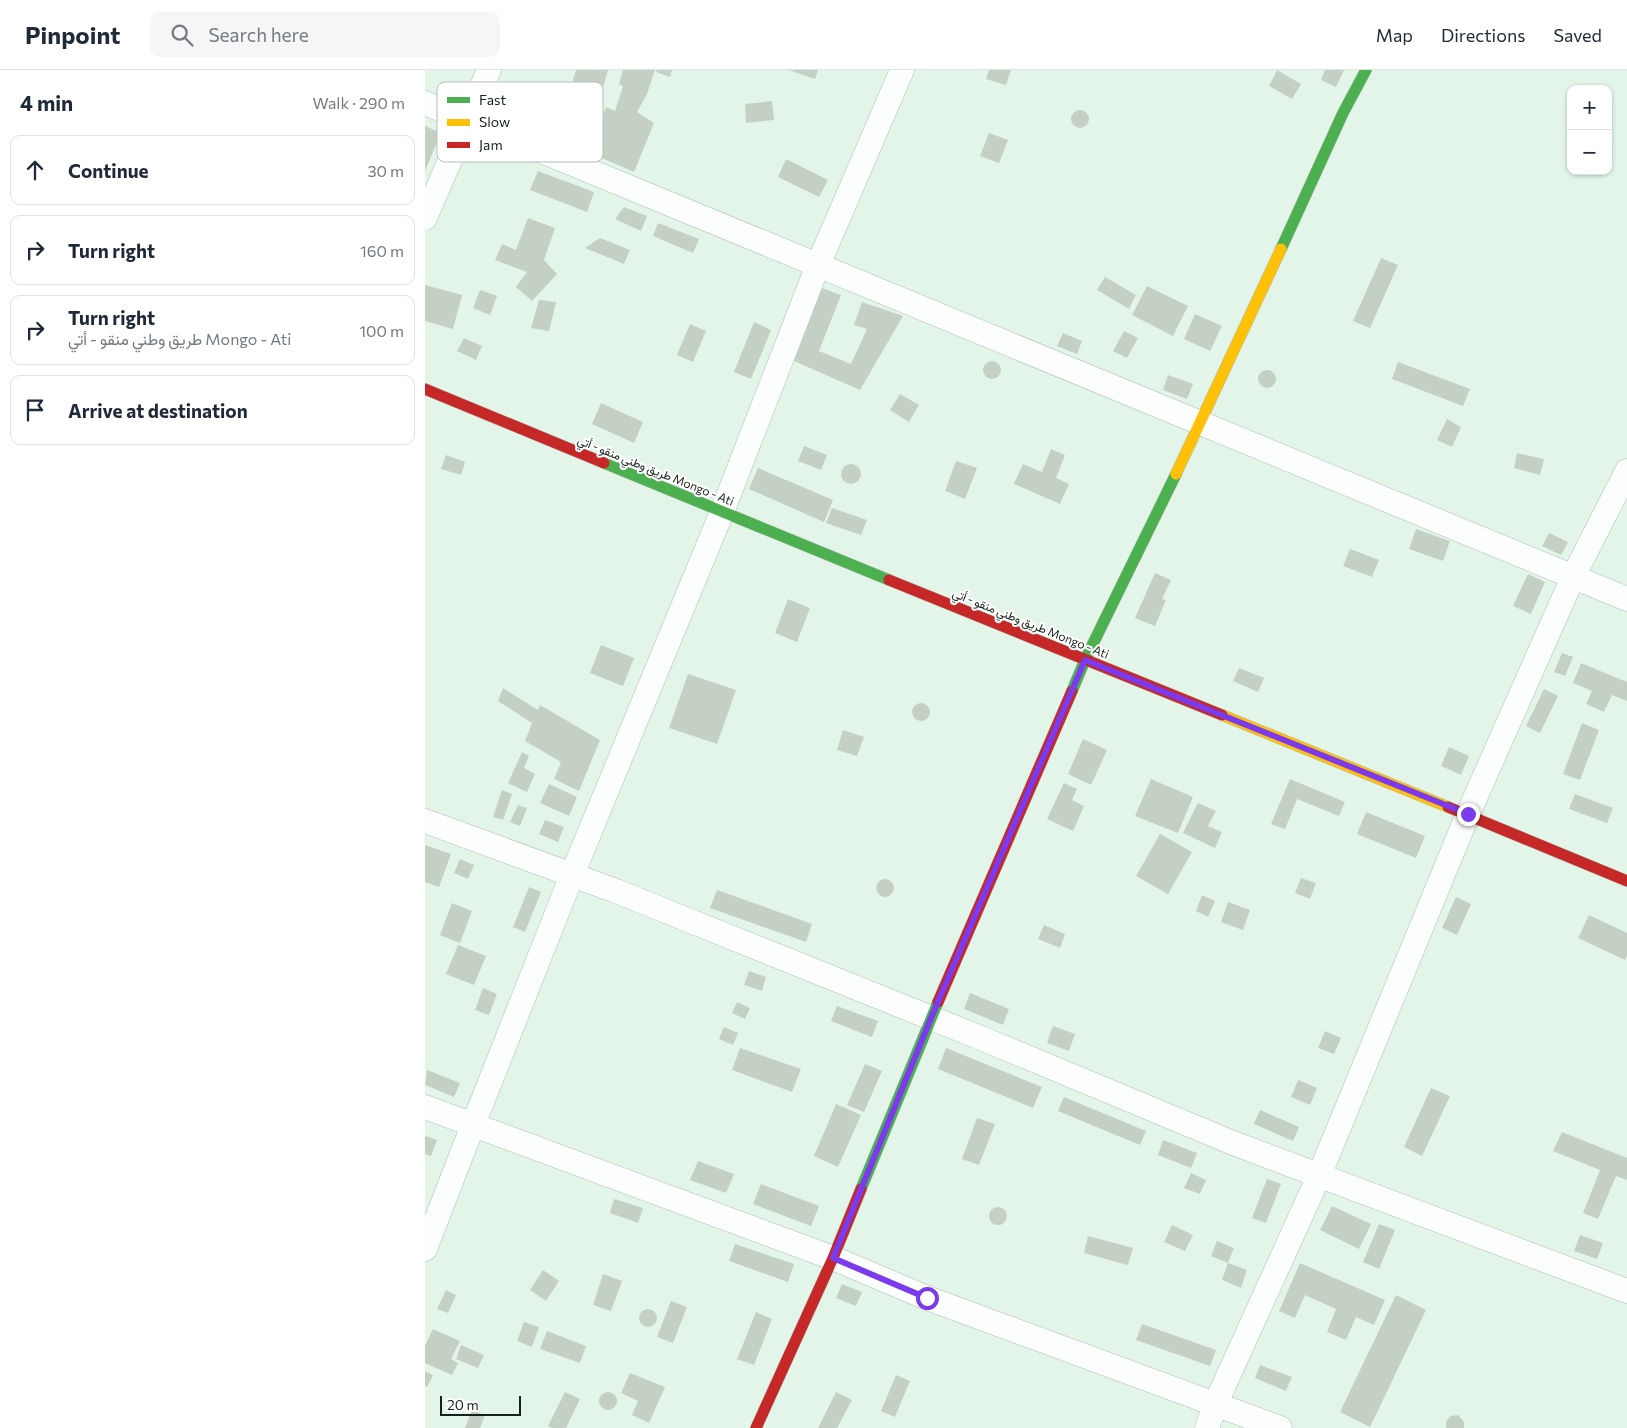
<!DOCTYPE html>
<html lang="en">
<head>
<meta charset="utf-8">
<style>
  body { margin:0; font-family:Commissioner,Vazirmatn,sans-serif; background:#f6f6f7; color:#1f2937 }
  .controls { position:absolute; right:15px; top:15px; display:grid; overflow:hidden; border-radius:10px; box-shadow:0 1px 4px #0004 }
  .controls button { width:45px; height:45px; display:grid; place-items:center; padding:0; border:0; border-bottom:1px solid #e0e1e3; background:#fff; color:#1f2937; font:25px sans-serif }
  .scale { position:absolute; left:15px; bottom:12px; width:81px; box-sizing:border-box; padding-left:5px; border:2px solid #15211a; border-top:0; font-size:14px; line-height:18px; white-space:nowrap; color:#15211a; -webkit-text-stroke:4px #fff; paint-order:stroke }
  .stop { position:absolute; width:15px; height:15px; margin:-11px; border:4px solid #7c3aed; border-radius:50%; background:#fff }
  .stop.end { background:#7c3aed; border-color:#fff; box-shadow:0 1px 5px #0008 }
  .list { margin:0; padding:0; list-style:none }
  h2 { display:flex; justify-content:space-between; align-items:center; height:65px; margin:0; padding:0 20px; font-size:21px }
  h2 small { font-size:16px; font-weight:400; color:#747a83 }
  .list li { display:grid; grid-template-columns:32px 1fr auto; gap:15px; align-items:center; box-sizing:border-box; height:70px; margin:0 10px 10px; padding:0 10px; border:1px solid #e0e1e3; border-radius:10px }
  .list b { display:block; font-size:19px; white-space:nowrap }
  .list p { margin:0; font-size:16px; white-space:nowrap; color:#747a83 }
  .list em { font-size:16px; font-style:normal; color:#747a83 }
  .icon { flex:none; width:28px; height:28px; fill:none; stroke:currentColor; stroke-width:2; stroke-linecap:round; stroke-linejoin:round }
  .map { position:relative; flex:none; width:1202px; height:1358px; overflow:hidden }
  header { display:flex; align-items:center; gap:30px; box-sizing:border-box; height:70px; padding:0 25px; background:#fff; border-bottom:1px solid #e0e1e3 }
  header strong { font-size:24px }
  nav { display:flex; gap:28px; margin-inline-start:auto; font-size:18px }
  .search { width:350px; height:45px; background:#f6f6f7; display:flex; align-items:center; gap:12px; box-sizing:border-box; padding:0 18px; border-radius:10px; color:#747a83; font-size:19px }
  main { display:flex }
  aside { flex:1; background:#fff }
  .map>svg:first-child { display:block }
  .building { fill:#c5d0c4 }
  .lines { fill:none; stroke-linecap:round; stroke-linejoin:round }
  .street-casing { stroke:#afbdb4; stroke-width:25 }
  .fast-casing { stroke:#afbdb4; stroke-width:12 }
  .slow-casing { stroke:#afbdb4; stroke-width:12 }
  .jam-casing { stroke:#afbdb4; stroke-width:12 }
  .street { stroke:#fbfefc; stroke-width:24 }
  .fast { stroke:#4caf50; stroke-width:11 }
  .slow { stroke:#ffc107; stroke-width:11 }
  .jam { stroke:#c62828; stroke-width:11 }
  .route { stroke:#7c3aed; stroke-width:6 }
  .labels { text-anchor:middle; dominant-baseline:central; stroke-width:4; stroke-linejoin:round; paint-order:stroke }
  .street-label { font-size:12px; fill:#15211a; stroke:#fff }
  .key { fill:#fff; stroke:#b9bcba; stroke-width:1 }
  .key-label { font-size:14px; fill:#15211a }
</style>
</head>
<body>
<header>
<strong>Pinpoint</strong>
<div class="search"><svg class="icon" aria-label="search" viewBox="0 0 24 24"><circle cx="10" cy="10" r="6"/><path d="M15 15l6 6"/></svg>Search here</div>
<nav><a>Map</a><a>Directions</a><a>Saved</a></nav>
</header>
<main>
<aside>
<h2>4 min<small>Walk · 290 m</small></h2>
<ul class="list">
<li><svg class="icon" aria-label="ahead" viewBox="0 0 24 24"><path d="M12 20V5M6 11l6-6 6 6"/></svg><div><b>Continue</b></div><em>30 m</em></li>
<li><svg class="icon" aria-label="right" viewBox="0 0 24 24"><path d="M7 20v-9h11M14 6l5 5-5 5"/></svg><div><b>Turn right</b></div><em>160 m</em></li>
<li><svg class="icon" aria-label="right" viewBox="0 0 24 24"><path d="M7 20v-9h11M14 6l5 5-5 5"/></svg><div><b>Turn right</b><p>طريق وطني منقو - أتي Mongo - Ati</p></div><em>100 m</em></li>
<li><svg class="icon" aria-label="arrive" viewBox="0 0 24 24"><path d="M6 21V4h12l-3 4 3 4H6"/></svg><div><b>Arrive at destination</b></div></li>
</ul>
</aside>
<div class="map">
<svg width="1202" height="1358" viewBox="0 0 1202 1358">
  <rect width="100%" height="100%" fill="#e3f5e9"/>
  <path class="building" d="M151,0H183L166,60L136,51Z
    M198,0H230L222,24L212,42L229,53L209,102L165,83L181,37L190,41L198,16L194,14Z
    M232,0H247L245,7L231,2Z
    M364,0H393L390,9Z
    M564,0H586L581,15L561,9Z
    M852,0L876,14L867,29L844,16Z
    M900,0H919L911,17L896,10Z
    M347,31L349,50L321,53L320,34Z
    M646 49a9 9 0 1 1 18 0a9 9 0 1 1-18 0Z
    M0,56L16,63L0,101Z
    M564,63L583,70L574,93L555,86Z
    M361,89L403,110L394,127L353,107Z
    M113,101L169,122L162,142L105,120Z
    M199,137L222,146L216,161L190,149Z
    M103,148L130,158L119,190L132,204L107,231L91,217L102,202L70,190L77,174L91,180Z
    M233,153L274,169L268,183L228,166Z
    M175,168L205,180L199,194L160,178Z
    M956,188L973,195L945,258L928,251Z
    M680,207L711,225L704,239L672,220Z
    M0,215L37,225L28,259L0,251Z
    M722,216L763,236L748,266L707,245Z
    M397,218L416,225L394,281L426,294L442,259L429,255L437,232L478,246L435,320L369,291Z
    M55,220L72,226L65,245L48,238Z
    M114,230L131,232L124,261L106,258Z
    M770,244L797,256L785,281L759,269Z
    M329,252L346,260L326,309L309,302Z
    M265,254L281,261L268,292L252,285Z
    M699,261L713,268L702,288L688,281Z
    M638,263L657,271L652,284L632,276Z
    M39,268L57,276L51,290L32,281Z
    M558 300a9 9 0 1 1 18 0a9 9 0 1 1-18 0Z
    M973,292L1045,319L1038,336L967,309Z
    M833 309a9 9 0 1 1 18 0a9 9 0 1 1-18 0Z
    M743,305L768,314L762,329L738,320Z
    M475,324L494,335L484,352L465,340Z
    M176,333L218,352L209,373L167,354Z
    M1022,349L1036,357L1027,377L1012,370Z
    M379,376L402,385L396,400L373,391Z
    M626,379L640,385L631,408L644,414L635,434L589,414L598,394L617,402Z
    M1092,383L1119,389L1115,405L1089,398Z
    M21,385L40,392L36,405L16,399Z
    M531,391L552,398L540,429L520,421Z
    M416 404a10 10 0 1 1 20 0a10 10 0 1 1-20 0Z
    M333,398L408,430L399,452L324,419Z
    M407,438L442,450L436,465L401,453Z
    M991,459L1025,471L1018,491L984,479Z
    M1124,463L1143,472L1136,485L1117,476Z
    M925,479L954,490L947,507L918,496Z
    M730,503L746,510L737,529L741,530L730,556L710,548Z
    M1103,504L1120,512L1106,544L1088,536Z
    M363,529L385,538L372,572L350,563Z
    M176,575L209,588L198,616L165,603Z
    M1137,583L1148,587L1140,606L1129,602Z
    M1156,593L1202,612V631L1187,625L1179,642L1161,634L1167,621L1148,613Z
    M814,598L839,608L833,622L808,611Z
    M263,604L311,620L292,674L244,658Z
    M78,618L113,640L115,635L175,670L154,721L129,709L136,692L100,671L107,653L73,631Z
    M1119,619L1133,626L1115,663L1101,656Z
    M487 642a9 9 0 1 1 18 0a9 9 0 1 1-18 0Z
    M1157,653L1174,660L1155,710L1138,704Z
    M418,660L439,667L432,686L412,680Z
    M658,669L682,680L666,715L643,704Z
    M1024,677L1044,686L1036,705L1016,696Z
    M97,682L104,686L99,698L110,704L102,722L83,713Z
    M726,709L768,727L753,763L710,746Z
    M865,709L920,732L914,746L872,729L860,759L846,754Z
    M639,713L652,719L647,730L659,736L648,761L622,749Z
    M124,714L152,727L144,746L115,733Z
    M77,720L87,724L78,750L68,747Z
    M1150,724L1188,738L1182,753L1144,739Z
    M773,733L791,741L783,756L797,762L790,778L758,763Z
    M93,735L102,738L95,756L85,752Z
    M941,742L1000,766L991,788L932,764Z
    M120,750L139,757L133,772L114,764Z
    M735,764L767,782L743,824L711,806Z
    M0,775L26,784L14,817L0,812Z
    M35,789L49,795L43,809L29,803Z
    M876,808L891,813L885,829L870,823Z
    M451 818a9 9 0 1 1 18 0a9 9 0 1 1-18 0Z
    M104,817L116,822L100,862L88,857Z
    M292,820L387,854L381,872L285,838Z
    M777,825L790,831L783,847L771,841Z
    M1031,827L1046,834L1032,865L1017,858Z
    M803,832L825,840L818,860L796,852Z
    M27,833L47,841L35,873L15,865Z
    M1164,845L1202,863V886L1200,890L1153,868Z
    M619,855L640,864L635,878L613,869Z
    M33,875L61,886L49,915L21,904Z
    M324,901L341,907L337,921L319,915Z
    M58,918L72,924L64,945L50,940Z
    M545,923L584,939L578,955L539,939Z
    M312,932L325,938L320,949L307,943Z
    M412,936L453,951L447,967L406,951Z
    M628,956L650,964L644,981L622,973Z
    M299,957L313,963L308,975L294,969Z
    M900,961L916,968L909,984L893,978Z
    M315,978L376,999L367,1022L307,1000Z
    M521,978L617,1017L608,1038L513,999Z
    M440,994L457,1001L439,1042L422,1035Z
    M2,1000L35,1013L29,1027L0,1015Z
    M873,1010L892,1018L885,1035L866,1027Z
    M1006,1018L1025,1026L997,1086L979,1077Z
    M639,1027L721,1061L715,1075L633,1041Z
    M411,1034L436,1045L413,1097L389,1086Z
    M835,1040L874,1057L868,1071L829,1054Z
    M552,1048L570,1054L554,1095L537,1089Z
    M1137,1062L1202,1088V1110L1191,1106L1173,1149L1158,1143L1175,1100L1128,1081Z
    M0,1066L12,1070L6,1086L0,1084Z
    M738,1070L772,1083L766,1098L733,1085Z
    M273,1091L309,1104L301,1123L265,1110Z
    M766,1103L781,1110L775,1124L759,1118Z
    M842,1109L856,1114L841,1153L827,1148Z
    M336,1114L394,1136L386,1156L328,1134Z
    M189,1129L218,1138L213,1153L185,1143Z
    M907,1136L946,1154L934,1179L895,1160Z
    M564 1146a9 9 0 1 1 18 0a9 9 0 1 1-18 0Z
    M954,1154L970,1160L954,1199L938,1192Z
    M747,1155L768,1165L760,1181L739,1172Z
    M1155,1165L1178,1173L1172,1189L1149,1181Z
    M663,1166L708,1178L703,1195L659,1183Z
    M792,1171L809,1178L803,1193L786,1186Z
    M310,1174L369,1194L363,1212L304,1191Z
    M803,1193L822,1200L816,1218L797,1210Z
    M875,1193L960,1230L949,1255L931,1247L921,1270L902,1262L911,1239L880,1225L870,1248L854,1241Z
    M118,1200L134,1211L121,1231L105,1220Z
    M178,1204L197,1211L186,1241L168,1235Z
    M417,1214L437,1222L431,1236L411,1228Z
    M21,1220L31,1225L23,1243L12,1239Z
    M971,1225L1001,1240L945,1357L915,1342Z
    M246,1231L262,1237L248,1273L232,1267Z
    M214 1248a9 9 0 1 1 18 0a9 9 0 1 1-18 0Z
    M331,1242L347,1249L329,1295L312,1289Z
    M99,1252L114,1257L107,1277L92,1271Z
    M717,1254L791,1280L785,1296L711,1270Z
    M8,1259L35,1271L26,1289L33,1293L27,1305L0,1293V1276Z
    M122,1261L161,1276L155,1293L115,1279Z
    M36,1275L59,1285L53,1298L31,1289Z
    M835,1295L867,1307L861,1321L830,1308Z
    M0,1301L8,1305L2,1317L0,1316Z
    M205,1303L240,1317L224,1353L207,1345L213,1331L196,1323Z
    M471,1305L485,1311L470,1347L456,1341Z
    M174 1331a9 9 0 1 1 18 0a9 9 0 1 1-18 0Z
    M140,1322L155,1329L141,1358H127L123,1356Z
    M411,1322L427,1330L412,1358H393Z
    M47,1340L60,1345L55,1358H40Z
    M1033,1345L1039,1352V1358H1021V1352L1023,1349L1026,1346Z"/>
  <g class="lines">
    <defs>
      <path id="street" d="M0,33L1202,529
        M0,148L64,0
        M0,751L191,821L556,968L808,1073L1202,1221
        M0,1037L408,1188L502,1228L855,1358
        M0,1179L48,1055L147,805L297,442L393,195L477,0
        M782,1358L790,1335L894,1106L1043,744L1148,507L1202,401"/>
      <path id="fast" d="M856,179L918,43L941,0
        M179,393L464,510
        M647,621L660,590L751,404
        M436,1119L513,932"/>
      <path id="slow" d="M751,404L856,179
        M797,645L1023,737"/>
      <path id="jam" d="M0,319L179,393
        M464,510L797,645
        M1023,737L1202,811
        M513,932L647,621
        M331,1358L408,1188L436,1119"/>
    </defs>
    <use href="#street" class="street-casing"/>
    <use href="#fast" class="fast-casing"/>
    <use href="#slow" class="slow-casing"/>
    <use href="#jam" class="jam-casing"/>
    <use href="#street" class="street"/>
    <use href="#fast" class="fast"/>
    <use href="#slow" class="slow"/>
    <use href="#jam" class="jam"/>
  </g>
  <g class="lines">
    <path class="route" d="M502,1228L408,1188L506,948L660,590L1043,744"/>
  </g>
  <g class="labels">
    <g class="street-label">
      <text transform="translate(231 400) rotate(22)">طريق وطني منقو - أتي Mongo - Ati</text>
      <text transform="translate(606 553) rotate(22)">طريق وطني منقو - أتي Mongo - Ati</text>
    </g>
  </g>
  <rect x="12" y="12" width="166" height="80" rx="8" class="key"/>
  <rect x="22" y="27" width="23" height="6" fill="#4caf50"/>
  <rect x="22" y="49" width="23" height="7" fill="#ffc107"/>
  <rect x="22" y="72" width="23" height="6" fill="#c62828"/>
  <g class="key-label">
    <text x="54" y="35">Fast</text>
    <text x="54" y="57">Slow</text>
    <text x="54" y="80">Jam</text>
  </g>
</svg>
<div class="controls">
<button>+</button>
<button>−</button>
</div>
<div class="scale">20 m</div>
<div class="stop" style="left:502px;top:1228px"></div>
<div class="stop end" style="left:1043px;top:744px"></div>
</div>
</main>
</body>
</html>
